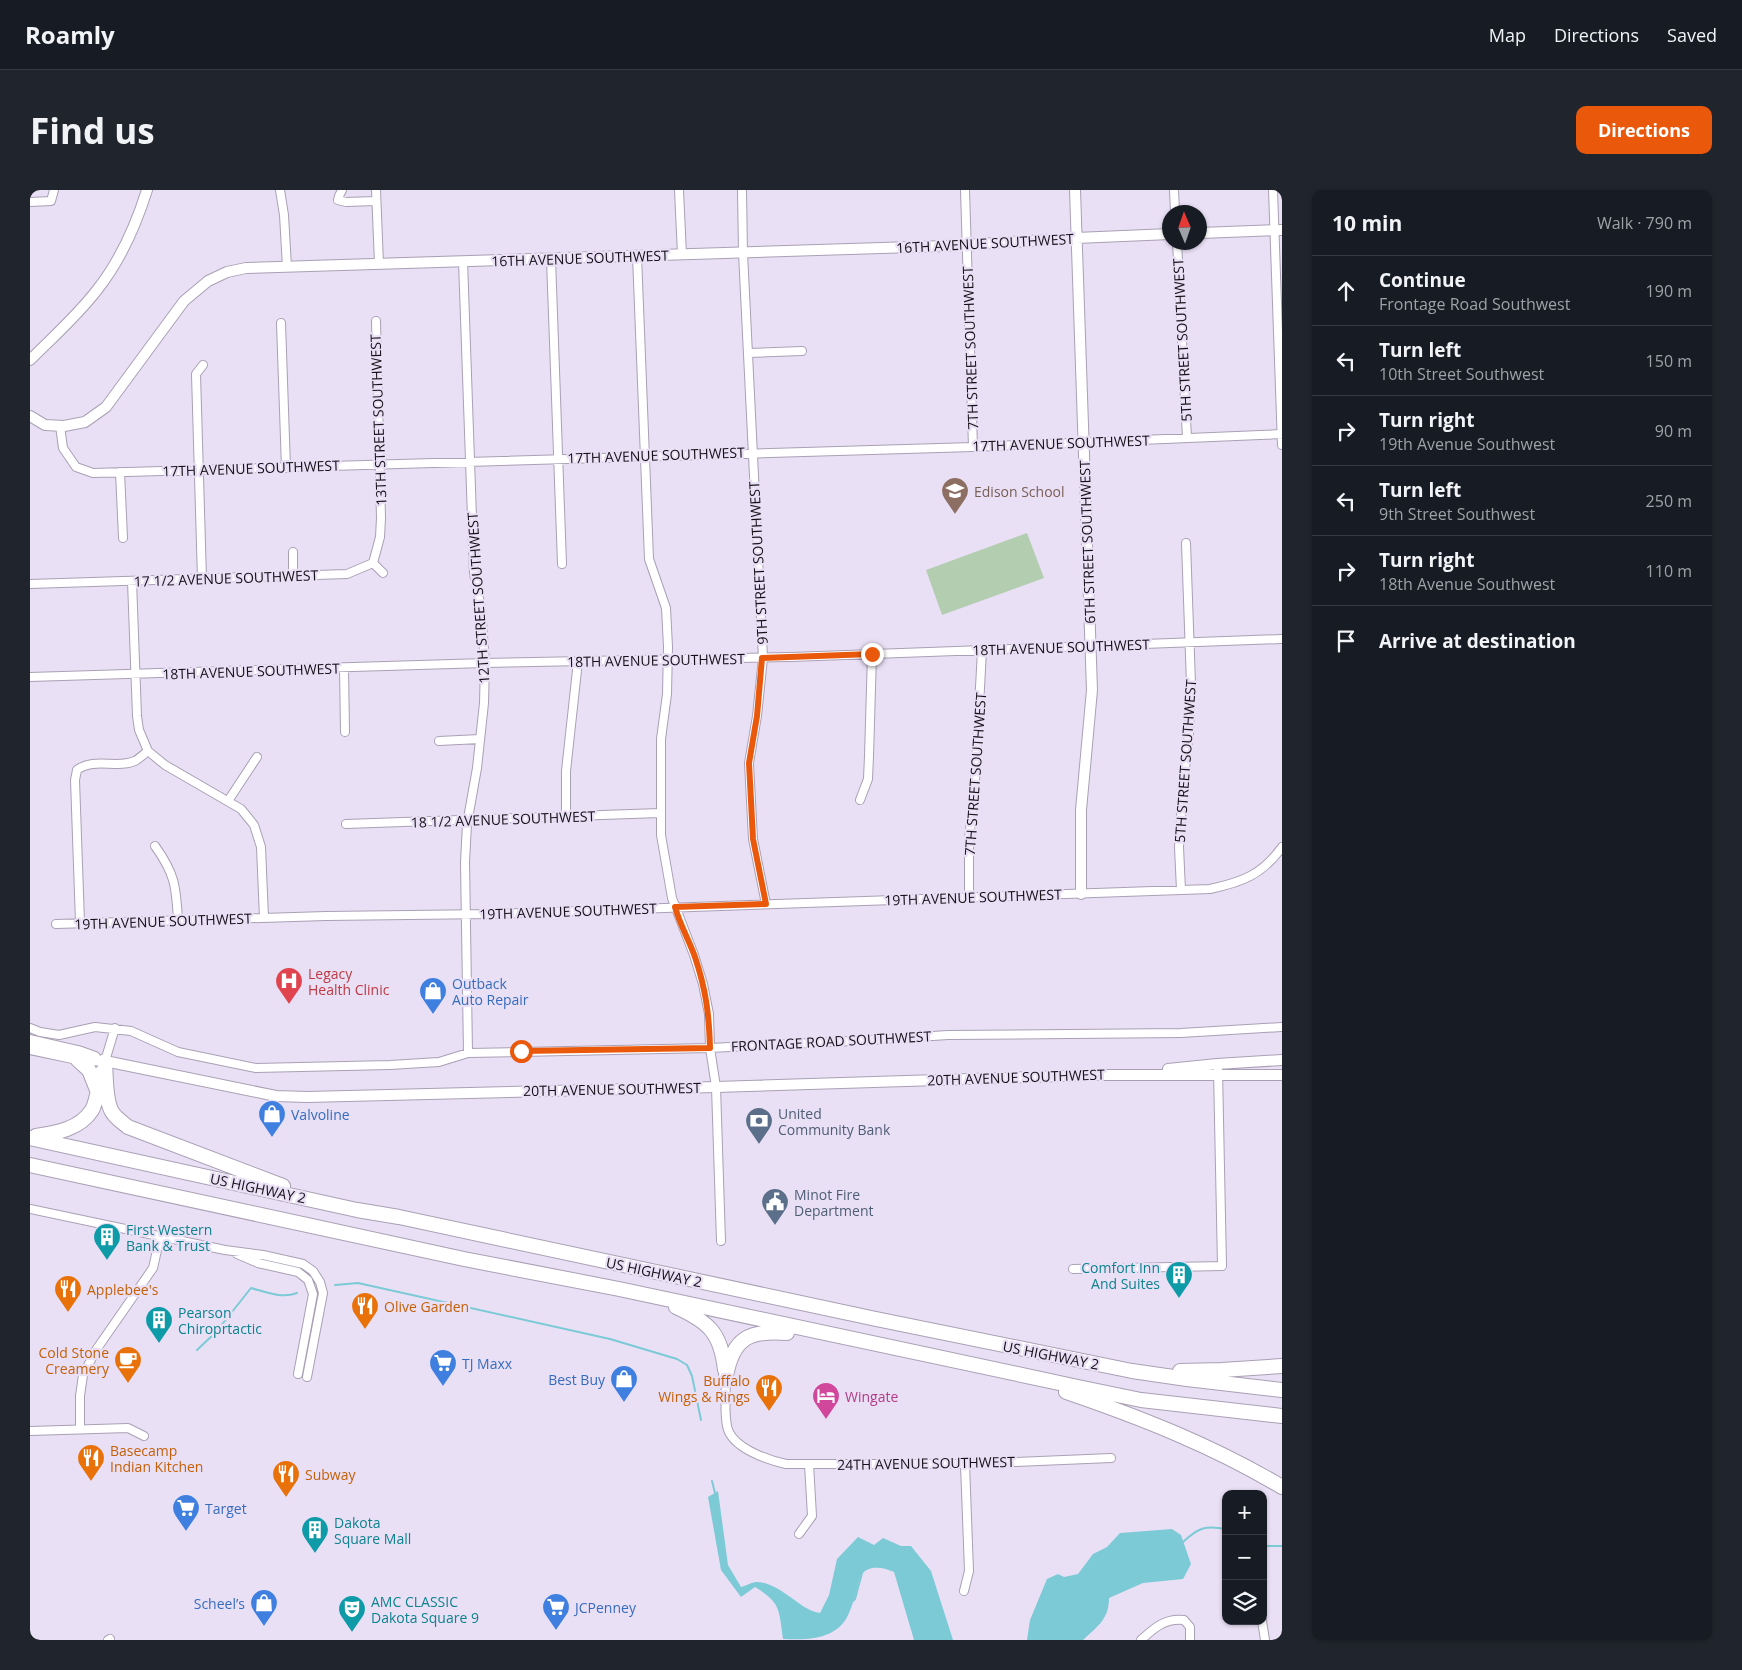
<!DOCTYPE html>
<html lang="en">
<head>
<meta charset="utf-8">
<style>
  body { margin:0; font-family:"Open Sans",sans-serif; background:#20242c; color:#f1f3f6 }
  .controls { position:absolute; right:15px; bottom:15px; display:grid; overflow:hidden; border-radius:10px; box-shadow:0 1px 4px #0004 }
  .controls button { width:45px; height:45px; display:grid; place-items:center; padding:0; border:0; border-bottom:1px solid #363941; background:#171b24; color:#f1f3f6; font:25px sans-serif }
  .compass { position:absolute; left:1132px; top:15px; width:45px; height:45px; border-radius:50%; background:#171b24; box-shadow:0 1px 4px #0004; rotate:358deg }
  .stop { position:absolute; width:15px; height:15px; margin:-11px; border:4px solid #ea580c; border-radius:50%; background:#fff }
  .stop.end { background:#ea580c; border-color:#fff; box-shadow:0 1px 5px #0008 }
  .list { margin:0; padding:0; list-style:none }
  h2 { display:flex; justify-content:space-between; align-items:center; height:65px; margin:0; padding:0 20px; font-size:21px }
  h2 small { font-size:16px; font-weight:400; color:#9ea1a6 }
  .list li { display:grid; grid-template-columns:32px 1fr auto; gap:15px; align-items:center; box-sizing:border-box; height:70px; padding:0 20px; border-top:1px solid #363941 }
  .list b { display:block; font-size:19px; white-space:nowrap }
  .list p { margin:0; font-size:16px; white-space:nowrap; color:#9ea1a6 }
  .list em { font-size:16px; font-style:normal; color:#9ea1a6 }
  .icon { flex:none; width:28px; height:28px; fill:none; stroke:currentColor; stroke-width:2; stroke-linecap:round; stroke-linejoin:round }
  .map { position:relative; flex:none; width:1252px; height:1450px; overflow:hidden; border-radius:10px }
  header { display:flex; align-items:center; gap:30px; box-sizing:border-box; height:70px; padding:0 25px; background:#171b24; border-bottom:1px solid #363941 }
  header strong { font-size:24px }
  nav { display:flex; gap:28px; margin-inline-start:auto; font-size:18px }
  .intro { display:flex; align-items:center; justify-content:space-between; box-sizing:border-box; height:120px; padding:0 30px }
  h1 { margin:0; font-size:35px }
  .button { padding:12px 22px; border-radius:10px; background:#ea580c; color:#fff; font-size:18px; font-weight:700 }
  main { display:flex; gap:30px; padding:0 30px }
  aside { flex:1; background:#171b24; border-radius:10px; box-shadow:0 1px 4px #0004 }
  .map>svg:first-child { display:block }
  .pitch { fill:#b3cdb1 }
  .water { fill:#7ccad6 }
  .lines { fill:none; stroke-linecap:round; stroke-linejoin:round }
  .stream { stroke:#7ccad6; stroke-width:2 }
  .street-casing { stroke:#aaa0b5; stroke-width:10 }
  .secondary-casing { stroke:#aaa0b5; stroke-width:12 }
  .highway-casing { stroke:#aaa0b5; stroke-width:16 }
  .street { stroke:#fff; stroke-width:8 }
  .secondary { stroke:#fff; stroke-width:10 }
  .highway { stroke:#fff; stroke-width:14 }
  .route { stroke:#ea580c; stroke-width:6 }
  .labels { text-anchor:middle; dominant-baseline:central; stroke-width:4.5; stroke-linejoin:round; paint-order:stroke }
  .street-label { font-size:14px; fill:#141118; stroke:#eae0f6 }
  .education-label { font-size:14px; fill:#785e54; stroke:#eae0f6; text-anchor:start }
  .health-label { font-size:14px; fill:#be3a42; stroke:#eae0f6; text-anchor:start }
  .shop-label { font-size:14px; fill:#366cbe; stroke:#eae0f6; text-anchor:start }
  .service-label { font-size:14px; fill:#4e5e75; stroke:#eae0f6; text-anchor:start }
  .culture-label { font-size:14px; fill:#0d838f; stroke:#eae0f6; text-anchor:start }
  .food-label { font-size:14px; fill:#c56008; stroke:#eae0f6; text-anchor:start }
  .hotel-label { font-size:14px; fill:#b23c85; stroke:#eae0f6; text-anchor:start }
</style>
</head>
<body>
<header>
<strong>Roamly</strong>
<nav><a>Map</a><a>Directions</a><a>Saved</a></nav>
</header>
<div class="intro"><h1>Find us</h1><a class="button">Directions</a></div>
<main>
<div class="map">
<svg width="1252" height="1450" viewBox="0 0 1252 1450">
  <rect width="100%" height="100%" fill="#eae0f6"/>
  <path class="pitch" d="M997,343L1014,388L912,425L896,380Z"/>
  <path class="water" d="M688,1301L698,1375L711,1397C716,1396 722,1392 726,1392C751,1392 770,1421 790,1423L799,1405L807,1369L828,1347L844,1355L853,1348L871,1356H881L901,1381L923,1450H884L864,1382C855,1378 840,1374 832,1384C828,1390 827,1400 825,1407C822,1414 819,1426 814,1432C800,1450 774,1450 753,1449C749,1420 751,1413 725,1397L711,1407L691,1380L678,1307Z
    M1142,1339L1151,1345L1161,1374L1153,1389L1113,1393L1079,1408C1079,1429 1068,1436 1053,1450H997L1000,1430L1017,1389L1028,1384L1034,1387L1048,1384L1063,1364L1077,1357L1090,1343Z"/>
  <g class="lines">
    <path class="stream" d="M305,1095L328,1093L580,1149L647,1169L657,1175L662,1186L671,1230
      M167,1160L186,1142L221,1098C236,1102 252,1109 267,1103
      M682,1291L685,1303
      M1153,1352C1168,1338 1175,1335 1196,1339
      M1233,1356H1252
      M823,1411L825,1409L832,1383"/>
    <defs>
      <path id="street" d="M250,0L254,25L257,77
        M312,0L309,6L308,10L316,12L346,11
        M346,0L349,74
        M649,0L652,65
        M712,0L713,63L733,468L727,526L719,573L723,649L736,714
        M935,0L943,257
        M1144,0L1145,22
        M1243,0L1252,255
        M0,12L21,11L24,0
        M1147,52L1157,248
        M607,66L619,369L636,418L638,457L637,504L631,549V645L642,708L664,765L673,794L679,824L680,858L686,897L691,1051
        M521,69L532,374
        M433,71L444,384L451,418L455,473L454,513L447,578L437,634L435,672L438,863
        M251,133L256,278
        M718,163L772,161
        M30,236L33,258L46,277L63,283L943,257L1252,244
        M90,282L93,348
        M263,362V385
        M343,373L353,383
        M172,389L166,184L173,175
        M102,391L107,526L109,540L118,561L135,575L211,619L224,635L231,657L234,728
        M0,394L317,384L343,373L350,347L351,328L346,131
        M314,478L315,542
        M0,487L455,473L761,467L1252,449
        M409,551L450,549
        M830,610L838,589L839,566L842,464
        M198,611L227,567
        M536,627V581L548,471
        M316,634L630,623
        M125,656C145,684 146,696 148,730
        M1151,700L1149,657L1153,597L1159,543L1161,494L1156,353
        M939,708V650L945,591L952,460
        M50,732L45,590L47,580C64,567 87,579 105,571C110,568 114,564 118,561
        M26,734L296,726L462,724L1180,699C1212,692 1232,685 1252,657
        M0,838L10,842L29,845L65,837L101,841L148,862L226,878L360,875L409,872L438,863L680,858L841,850L918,845L1151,843L1252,837
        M75,871L85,838
        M0,1019L195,1060L233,1065L273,1074L283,1081L290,1092L293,1103L277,1187
        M207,1064L228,1073L268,1082L278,1090L283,1104L268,1184
        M1043,1079L1192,1076L1188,880
        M696,1186C696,1202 694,1220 697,1236C701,1258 738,1270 756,1274H935L1081,1268
        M50,1238V1206L53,1185L66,1160L123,1078L130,1047
        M0,1241L98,1238L114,1246
        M769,1344L782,1326L779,1274
        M934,1401L939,1381L935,1274
        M1232,1431L1235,1450
        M78,1450L80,1449
        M1111,1450C1124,1438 1135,1428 1154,1430L1160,1437V1450"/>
      <path id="secondary" d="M1045,0L1062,500L1051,620V704
        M1170,43L1252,40
        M0,170C23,147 47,126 67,100C90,71 106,35 117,0
        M0,226L15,235L34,236L55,232L76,217L154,111L178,91L197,82L216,78L915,56L1046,48L1140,44
        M0,850L48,861L65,867
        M0,859L47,869L75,871L246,906L277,907L686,897L1064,885H1252
        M1138,879L1187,874L1252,870"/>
      <path id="highway" d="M47,869L59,880L67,900
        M75,871C76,885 75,907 81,920C84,927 92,932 98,937L253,996
        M6,946C26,943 50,939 62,920C67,912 69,892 72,882
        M0,948L327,1020L369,1027L846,1129L1102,1181L1157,1189L1252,1200
        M0,975L434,1069L589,1099L1048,1197L1111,1210L1252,1226
        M646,1117C679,1132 691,1143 695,1180
        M1150,1181L1192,1180L1252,1176
        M696,1186C703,1148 719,1140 757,1143
        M1036,1202C1112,1228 1183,1256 1252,1297"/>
    </defs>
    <use href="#street" class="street-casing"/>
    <use href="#secondary" class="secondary-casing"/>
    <use href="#highway" class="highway-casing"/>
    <use href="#street" class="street"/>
    <use href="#secondary" class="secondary"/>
    <use href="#highway" class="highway"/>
  </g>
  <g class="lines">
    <path class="route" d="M491,861L680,858C679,824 676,800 665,767C659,750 650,735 645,717L736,714L723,649L719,573L727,526L732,468L842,464"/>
  </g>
  <defs>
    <symbol id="school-pin" viewBox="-11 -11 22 30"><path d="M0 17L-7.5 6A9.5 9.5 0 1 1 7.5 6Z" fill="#8d6e63" stroke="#eae0f6"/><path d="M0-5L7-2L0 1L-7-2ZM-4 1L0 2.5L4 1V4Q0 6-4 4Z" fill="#fff"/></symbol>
    <symbol id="hospital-pin" viewBox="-11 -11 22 30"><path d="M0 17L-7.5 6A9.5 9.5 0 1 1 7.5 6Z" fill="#e0444e" stroke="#eae0f6"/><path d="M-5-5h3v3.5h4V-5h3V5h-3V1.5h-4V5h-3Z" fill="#fff"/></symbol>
    <symbol id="shop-pin" viewBox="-11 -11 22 30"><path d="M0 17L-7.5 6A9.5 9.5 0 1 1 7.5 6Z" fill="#3f7fe0" stroke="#eae0f6"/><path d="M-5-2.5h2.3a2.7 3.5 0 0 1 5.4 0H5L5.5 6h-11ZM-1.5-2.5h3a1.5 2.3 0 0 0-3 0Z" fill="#fff"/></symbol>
    <symbol id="bank-pin" viewBox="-11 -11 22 30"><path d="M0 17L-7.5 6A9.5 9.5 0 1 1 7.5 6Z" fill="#5c6f8a" stroke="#eae0f6"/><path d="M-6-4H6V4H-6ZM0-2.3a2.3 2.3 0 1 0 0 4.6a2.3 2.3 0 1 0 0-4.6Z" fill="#fff"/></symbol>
    <symbol id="civic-pin" viewBox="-11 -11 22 30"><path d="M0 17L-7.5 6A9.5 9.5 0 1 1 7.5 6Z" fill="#5c6f8a" stroke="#eae0f6"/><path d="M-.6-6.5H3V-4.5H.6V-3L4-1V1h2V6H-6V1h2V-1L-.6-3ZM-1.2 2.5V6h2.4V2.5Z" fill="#fff"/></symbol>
    <symbol id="building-pin" viewBox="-11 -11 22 30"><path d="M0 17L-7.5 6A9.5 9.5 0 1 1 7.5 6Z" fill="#0f9aa8" stroke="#eae0f6"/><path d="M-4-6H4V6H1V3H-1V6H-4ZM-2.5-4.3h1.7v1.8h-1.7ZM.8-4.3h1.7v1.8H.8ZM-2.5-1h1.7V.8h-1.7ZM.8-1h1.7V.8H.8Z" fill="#fff"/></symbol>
    <symbol id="restaurant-pin" viewBox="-11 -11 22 30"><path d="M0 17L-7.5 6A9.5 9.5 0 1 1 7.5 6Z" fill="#e8710a" stroke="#eae0f6"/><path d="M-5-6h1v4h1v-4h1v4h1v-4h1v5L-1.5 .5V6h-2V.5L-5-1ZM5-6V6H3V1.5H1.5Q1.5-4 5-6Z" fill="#fff"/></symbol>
    <symbol id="cafe-pin" viewBox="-11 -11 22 30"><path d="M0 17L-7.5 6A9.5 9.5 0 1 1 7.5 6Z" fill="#e8710a" stroke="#eae0f6"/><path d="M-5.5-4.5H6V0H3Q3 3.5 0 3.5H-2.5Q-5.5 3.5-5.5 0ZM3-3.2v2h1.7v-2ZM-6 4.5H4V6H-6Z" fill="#fff"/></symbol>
    <symbol id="supermarket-pin" viewBox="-11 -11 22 30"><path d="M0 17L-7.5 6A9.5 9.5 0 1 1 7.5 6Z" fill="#3f7fe0" stroke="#eae0f6"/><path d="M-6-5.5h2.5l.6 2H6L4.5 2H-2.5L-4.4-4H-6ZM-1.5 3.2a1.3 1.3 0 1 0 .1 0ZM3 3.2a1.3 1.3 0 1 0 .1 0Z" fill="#fff"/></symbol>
    <symbol id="hotel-pin" viewBox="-11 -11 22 30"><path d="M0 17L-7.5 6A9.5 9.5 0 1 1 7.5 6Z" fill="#d1479c" stroke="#eae0f6"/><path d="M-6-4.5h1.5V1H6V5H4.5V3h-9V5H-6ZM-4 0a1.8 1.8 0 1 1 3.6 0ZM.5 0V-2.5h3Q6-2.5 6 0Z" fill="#fff"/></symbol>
    <symbol id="theatre-pin" viewBox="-11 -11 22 30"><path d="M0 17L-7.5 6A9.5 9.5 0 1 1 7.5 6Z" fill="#0f9aa8" stroke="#eae0f6"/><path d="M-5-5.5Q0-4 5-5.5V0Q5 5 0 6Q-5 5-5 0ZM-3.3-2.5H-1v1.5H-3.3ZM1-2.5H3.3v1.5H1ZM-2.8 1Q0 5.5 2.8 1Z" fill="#fff"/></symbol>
  </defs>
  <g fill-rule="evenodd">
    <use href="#school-pin" x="909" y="285" width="32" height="43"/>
    <use href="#hospital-pin" x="243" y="775" width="32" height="43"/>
    <use href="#shop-pin" x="387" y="785" width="32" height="43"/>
    <use href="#shop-pin" x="226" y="908" width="32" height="43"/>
    <use href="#bank-pin" x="713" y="915" width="32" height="43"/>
    <use href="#civic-pin" x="729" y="996" width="32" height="43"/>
    <use href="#building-pin" x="61" y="1031" width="32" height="43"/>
    <use href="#building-pin" x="1133" y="1069" width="32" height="43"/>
    <use href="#restaurant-pin" x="22" y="1083" width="32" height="43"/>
    <use href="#restaurant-pin" x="319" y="1100" width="32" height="43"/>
    <use href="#building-pin" x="113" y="1114" width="32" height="43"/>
    <use href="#cafe-pin" x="82" y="1154" width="32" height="43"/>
    <use href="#supermarket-pin" x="397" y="1157" width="32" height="43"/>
    <use href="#shop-pin" x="578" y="1173" width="32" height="43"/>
    <use href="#restaurant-pin" x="723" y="1182" width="32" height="43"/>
    <use href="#hotel-pin" x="780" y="1190" width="32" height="43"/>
    <use href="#restaurant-pin" x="45" y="1252" width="32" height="43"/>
    <use href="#restaurant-pin" x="240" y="1268" width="32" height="43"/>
    <use href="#supermarket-pin" x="140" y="1302" width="32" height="43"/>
    <use href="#building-pin" x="269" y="1324" width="32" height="43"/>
    <use href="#shop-pin" x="218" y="1397" width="32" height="43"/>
    <use href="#supermarket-pin" x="510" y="1401" width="32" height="43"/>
    <use href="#theatre-pin" x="306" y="1403" width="32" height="43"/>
  </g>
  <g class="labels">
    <g class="street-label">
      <text transform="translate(955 53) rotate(-3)">16TH AVENUE SOUTHWEST</text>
      <text transform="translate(550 68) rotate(-2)">16TH AVENUE SOUTHWEST</text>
      <text transform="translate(1152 150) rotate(-93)">5TH STREET SOUTHWEST</text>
      <text transform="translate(940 158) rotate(-92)">7TH STREET SOUTHWEST</text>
      <text transform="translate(348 230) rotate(-92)">13TH STREET SOUTHWEST</text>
      <text transform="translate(1031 253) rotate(-2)">17TH AVENUE SOUTHWEST</text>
      <text transform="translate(626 265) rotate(-2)">17TH AVENUE SOUTHWEST</text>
      <text transform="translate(221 278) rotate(-2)">17TH AVENUE SOUTHWEST</text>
      <text transform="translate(1057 352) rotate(-92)">6TH STREET SOUTHWEST</text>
      <text transform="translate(728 373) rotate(-93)">9TH STREET SOUTHWEST</text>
      <text transform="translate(196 388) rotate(-2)">17 1/2 AVENUE SOUTHWEST</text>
      <text transform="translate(448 408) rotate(-94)">12TH STREET SOUTHWEST</text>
      <text transform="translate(1031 457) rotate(-2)">18TH AVENUE SOUTHWEST</text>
      <text transform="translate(626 470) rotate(-1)">18TH AVENUE SOUTHWEST</text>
      <text transform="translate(221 481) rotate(-2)">18TH AVENUE SOUTHWEST</text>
      <text transform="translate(1155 571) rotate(-86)">5TH STREET SOUTHWEST</text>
      <text transform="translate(945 584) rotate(-86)">7TH STREET SOUTHWEST</text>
      <text transform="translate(473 629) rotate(-2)">18 1/2 AVENUE SOUTHWEST</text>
      <text transform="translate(943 707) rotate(-2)">19TH AVENUE SOUTHWEST</text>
      <text transform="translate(538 721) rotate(-2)">19TH AVENUE SOUTHWEST</text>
      <text transform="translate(133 731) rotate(-2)">19TH AVENUE SOUTHWEST</text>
      <text transform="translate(801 851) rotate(-3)">FRONTAGE ROAD SOUTHWEST</text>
      <text transform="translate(986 887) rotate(-2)">20TH AVENUE SOUTHWEST</text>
      <text transform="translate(582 899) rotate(-1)">20TH AVENUE SOUTHWEST</text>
      <text transform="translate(228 998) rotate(12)">US HIGHWAY 2</text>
      <text transform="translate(624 1082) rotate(12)">US HIGHWAY 2</text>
      <text transform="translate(1021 1165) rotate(11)">US HIGHWAY 2</text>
      <text transform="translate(896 1273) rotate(-1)">24TH AVENUE SOUTHWEST</text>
    </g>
    <g class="education-label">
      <text x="944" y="301">Edison School</text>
    </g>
    <g class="health-label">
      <text x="278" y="783">Legacy<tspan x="278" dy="16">Health Clinic</tspan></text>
    </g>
    <g class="shop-label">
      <text x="422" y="793">Outback<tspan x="422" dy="16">Auto Repair</tspan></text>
      <text x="261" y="924">Valvoline</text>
      <text x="432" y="1173">TJ Maxx</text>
      <text x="575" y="1189" text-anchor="end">Best Buy</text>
      <text x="175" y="1318">Target</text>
      <text x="215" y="1413" text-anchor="end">Scheel’s</text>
      <text x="545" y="1417">JCPenney</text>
    </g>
    <g class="service-label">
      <text x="748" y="923">United<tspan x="748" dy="16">Community Bank</tspan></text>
      <text x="764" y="1004">Minot Fire<tspan x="764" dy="16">Department</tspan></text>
    </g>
    <g class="culture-label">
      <text x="96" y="1039">First Western<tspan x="96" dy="16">Bank &amp; Trust</tspan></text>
      <text x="1130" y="1077" text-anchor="end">Comfort Inn<tspan x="1130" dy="16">And Suites</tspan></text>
      <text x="148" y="1122">Pearson<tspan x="148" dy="16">Chiroprtactic</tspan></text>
      <text x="304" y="1332">Dakota<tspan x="304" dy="16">Square Mall</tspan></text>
      <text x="341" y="1411">AMC CLASSIC<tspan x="341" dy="16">Dakota Square 9</tspan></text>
    </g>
    <g class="food-label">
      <text x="57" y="1099">Applebee's</text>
      <text x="354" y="1116">Olive Garden</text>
      <text x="79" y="1162" text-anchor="end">Cold Stone<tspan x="79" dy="16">Creamery</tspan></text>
      <text x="720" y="1190" text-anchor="end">Buffalo<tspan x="720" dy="16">Wings &amp; Rings</tspan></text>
      <text x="80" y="1260">Basecamp<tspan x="80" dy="16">Indian Kitchen</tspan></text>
      <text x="275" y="1284">Subway</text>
    </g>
    <g class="hotel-label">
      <text x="815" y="1206">Wingate</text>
    </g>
  </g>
</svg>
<div class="controls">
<button>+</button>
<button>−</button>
<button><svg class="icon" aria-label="layers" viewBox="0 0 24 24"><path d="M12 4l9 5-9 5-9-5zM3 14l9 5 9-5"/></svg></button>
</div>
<svg class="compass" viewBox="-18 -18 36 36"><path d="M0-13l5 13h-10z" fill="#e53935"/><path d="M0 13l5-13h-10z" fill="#9ea1a6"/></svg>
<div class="stop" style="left:491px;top:861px"></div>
<div class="stop end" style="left:842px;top:464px"></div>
</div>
<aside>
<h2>10 min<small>Walk · 790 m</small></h2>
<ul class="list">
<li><svg class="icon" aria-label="ahead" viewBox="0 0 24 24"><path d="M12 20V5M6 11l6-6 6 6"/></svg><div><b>Continue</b><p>Frontage Road Southwest</p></div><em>190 m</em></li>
<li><svg class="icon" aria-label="left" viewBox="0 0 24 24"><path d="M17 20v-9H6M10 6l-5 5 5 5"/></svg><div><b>Turn left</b><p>10th Street Southwest</p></div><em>150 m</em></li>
<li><svg class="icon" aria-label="right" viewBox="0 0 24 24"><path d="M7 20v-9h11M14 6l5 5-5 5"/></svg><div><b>Turn right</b><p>19th Avenue Southwest</p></div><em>90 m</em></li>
<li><svg class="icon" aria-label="left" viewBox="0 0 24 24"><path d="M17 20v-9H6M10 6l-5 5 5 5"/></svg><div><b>Turn left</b><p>9th Street Southwest</p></div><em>250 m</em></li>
<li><svg class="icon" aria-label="right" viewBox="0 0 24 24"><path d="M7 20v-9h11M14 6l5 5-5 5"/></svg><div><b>Turn right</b><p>18th Avenue Southwest</p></div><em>110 m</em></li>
<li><svg class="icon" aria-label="arrive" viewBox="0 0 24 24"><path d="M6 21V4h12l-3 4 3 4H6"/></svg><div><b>Arrive at destination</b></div></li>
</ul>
</aside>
</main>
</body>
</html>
